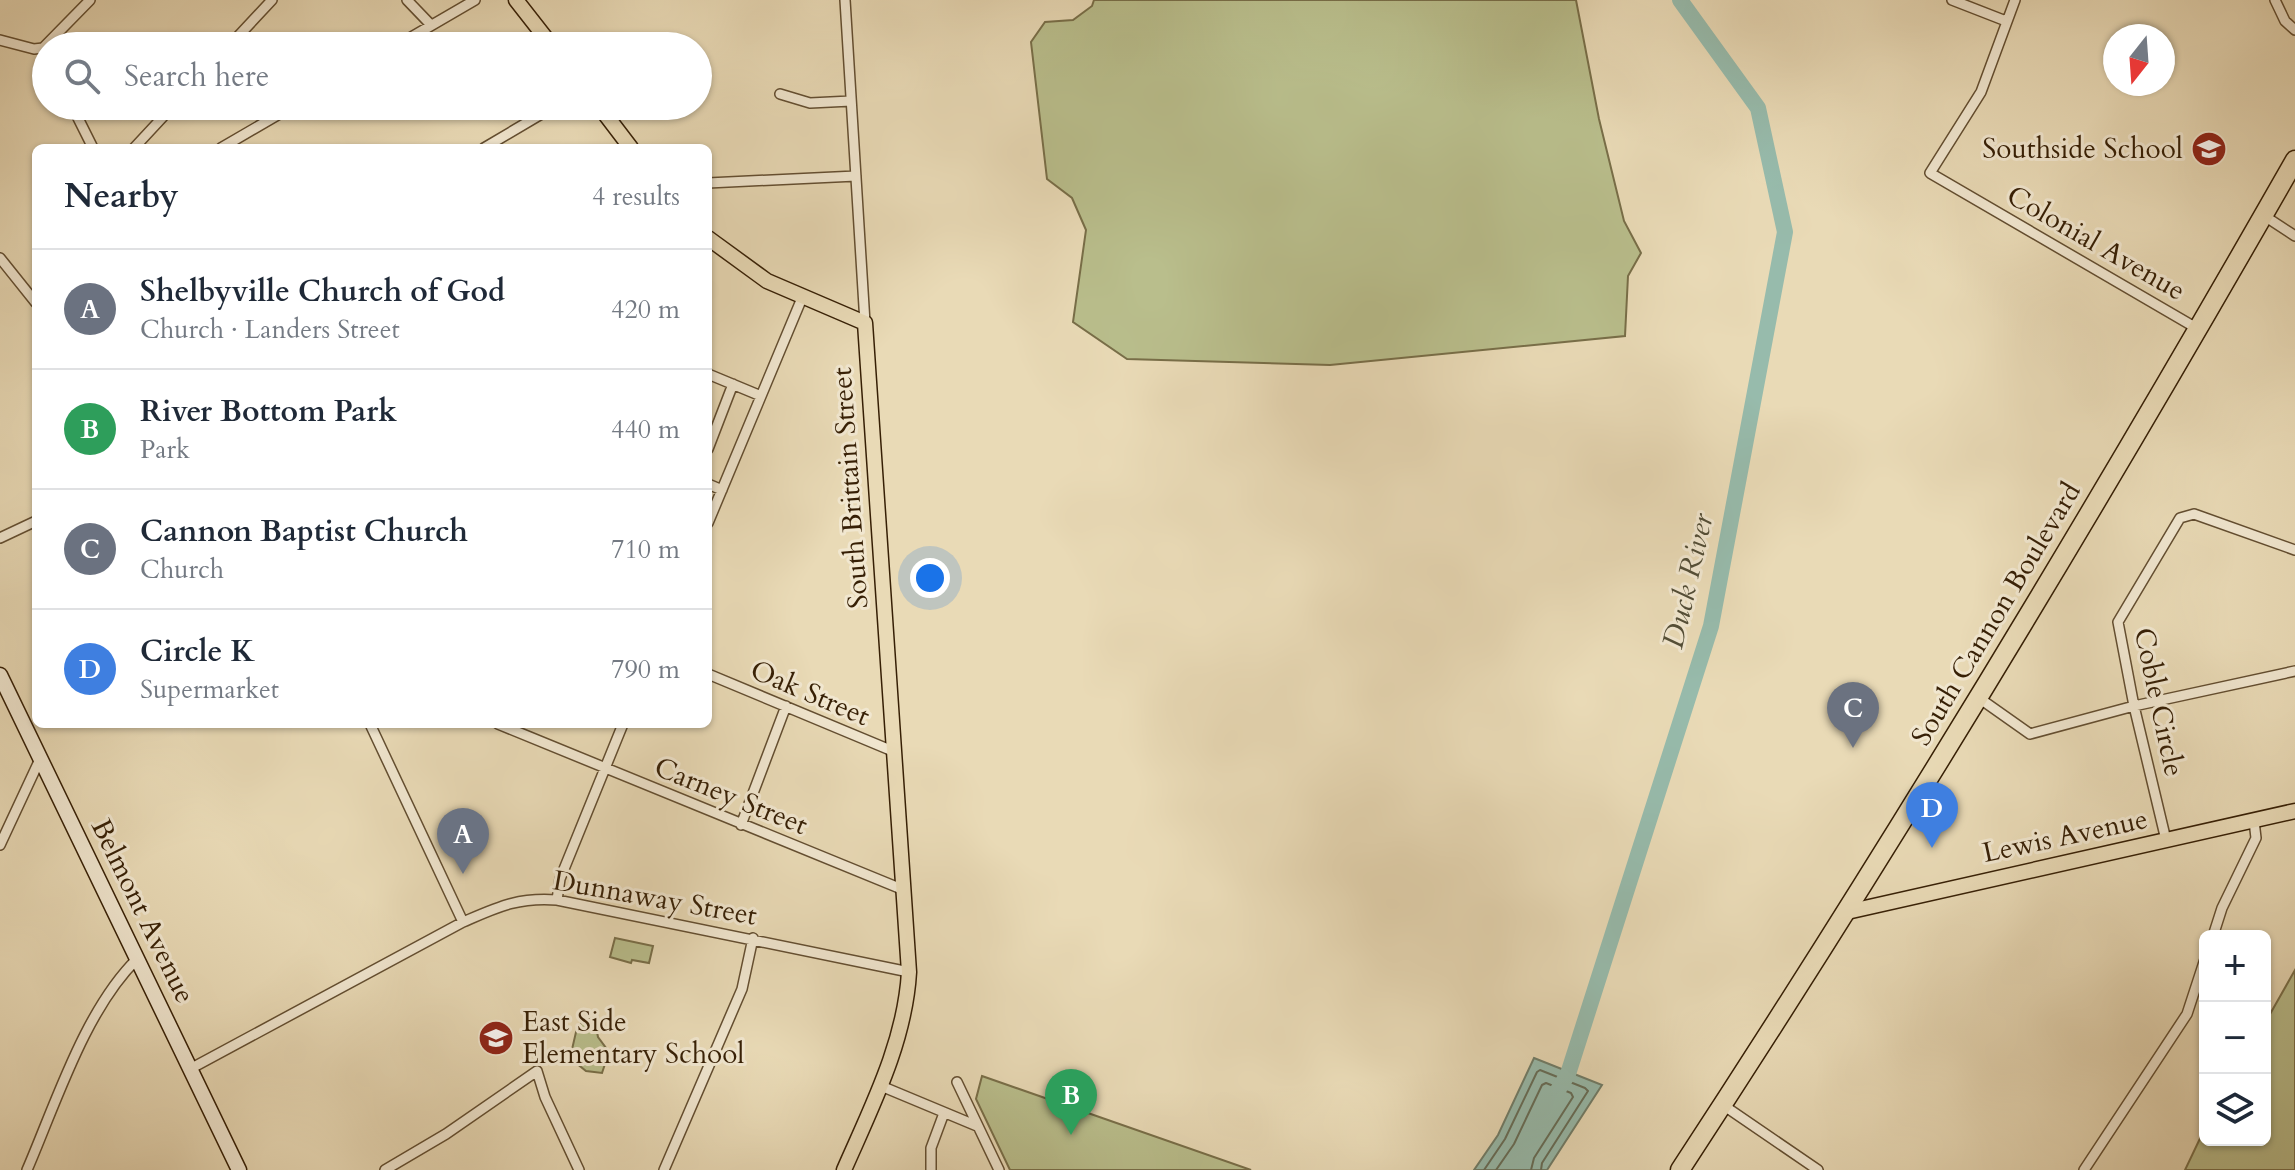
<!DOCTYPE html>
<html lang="en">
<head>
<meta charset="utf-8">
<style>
  body { margin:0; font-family:Cardo,serif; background:#f6f6f7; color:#1f2937 }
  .controls { position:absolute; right:24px; bottom:24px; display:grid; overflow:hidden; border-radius:12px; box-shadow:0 2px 6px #0004 }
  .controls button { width:72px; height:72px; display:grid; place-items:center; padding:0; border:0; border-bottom:2px solid #e0e1e3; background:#fff; color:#1f2937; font:40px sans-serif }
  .compass { position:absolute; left:2103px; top:24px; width:72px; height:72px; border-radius:50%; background:#fff; box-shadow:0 2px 6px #0004; rotate:197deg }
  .you { position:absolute; left:930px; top:578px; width:28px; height:28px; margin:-20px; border:6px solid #fff; border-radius:50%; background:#1a73e8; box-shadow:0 0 0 12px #1a73e833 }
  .badge { display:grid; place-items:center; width:52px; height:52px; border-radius:50%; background:#ea580c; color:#fff; font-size:26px; font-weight:700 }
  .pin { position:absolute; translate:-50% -66px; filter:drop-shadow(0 2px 4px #0008) }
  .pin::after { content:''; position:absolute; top:42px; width:28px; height:24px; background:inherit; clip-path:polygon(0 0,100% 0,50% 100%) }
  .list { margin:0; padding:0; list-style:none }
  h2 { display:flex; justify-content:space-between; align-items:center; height:104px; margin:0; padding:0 32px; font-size:34px }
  h2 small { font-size:26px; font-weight:400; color:#747a83 }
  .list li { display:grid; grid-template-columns:52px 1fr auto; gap:24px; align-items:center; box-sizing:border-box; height:120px; padding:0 32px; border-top:2px solid #e0e1e3 }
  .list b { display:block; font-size:30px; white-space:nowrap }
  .list p { margin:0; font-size:26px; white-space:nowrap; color:#747a83 }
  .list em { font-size:26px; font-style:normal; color:#747a83 }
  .icon { flex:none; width:44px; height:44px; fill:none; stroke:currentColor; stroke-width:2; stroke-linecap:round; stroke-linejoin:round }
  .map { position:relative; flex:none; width:2295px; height:1170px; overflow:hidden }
  .search { position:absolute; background:#fff; box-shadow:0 2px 6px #0004; left:32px; top:32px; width:680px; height:88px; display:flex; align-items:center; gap:20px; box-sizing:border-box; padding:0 28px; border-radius:44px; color:#747a83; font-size:30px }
  .panel { position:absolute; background:#fff; box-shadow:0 2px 6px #0004; left:32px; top:144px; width:680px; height:584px; border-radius:12px }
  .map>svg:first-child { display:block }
  .green { fill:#b9be8c; stroke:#786e48; stroke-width:2 }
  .water { fill:#97bbac; stroke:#707d69; stroke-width:2 }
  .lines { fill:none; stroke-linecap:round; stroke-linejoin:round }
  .shore { stroke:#666d58; stroke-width:2 }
  .river { stroke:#97bbac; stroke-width:16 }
  .street-casing { stroke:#634e31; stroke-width:12 }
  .secondary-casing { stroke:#361f05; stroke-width:17 }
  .primary-casing { stroke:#361f05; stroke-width:17 }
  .highway-casing { stroke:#361f05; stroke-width:21 }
  .street { stroke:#f1e7d0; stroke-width:9 }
  .secondary { stroke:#f1e7d0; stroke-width:14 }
  .primary { stroke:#e9dab6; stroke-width:14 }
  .highway { stroke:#e9dab6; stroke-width:18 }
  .labels { text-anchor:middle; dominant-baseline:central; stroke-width:6; stroke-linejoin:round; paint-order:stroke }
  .poi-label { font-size:28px; fill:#361f05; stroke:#f1e7d0; text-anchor:end }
  .street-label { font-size:28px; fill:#361f05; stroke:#f1e7d0 }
  .water-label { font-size:30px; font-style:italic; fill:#534e37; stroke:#f1e7d0 }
</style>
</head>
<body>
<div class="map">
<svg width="2295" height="1170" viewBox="0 0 2295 1170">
  <rect width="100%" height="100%" fill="#e9dab6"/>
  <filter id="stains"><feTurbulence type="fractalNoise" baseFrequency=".0025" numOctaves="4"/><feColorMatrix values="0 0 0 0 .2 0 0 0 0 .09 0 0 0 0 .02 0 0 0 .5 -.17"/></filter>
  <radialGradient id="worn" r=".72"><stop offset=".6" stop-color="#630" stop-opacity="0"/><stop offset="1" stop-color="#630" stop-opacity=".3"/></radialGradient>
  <path class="green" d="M1094,0H1576L1599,119L1624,221L1641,253L1628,276L1625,336L1330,365L1127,359L1073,322L1086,230L1072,198L1047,179L1031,42L1045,22L1073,20L1092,6Z
    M615,938L653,946L649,963L632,960L631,963L610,957Z
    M2295,970V1170H2185L2205,1128V1140H2265V1023Z
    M588,1017L595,1022L598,1037L609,1052L602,1073L586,1071L570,1058L576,1032L584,1018Z
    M982,1076L1251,1170H1010L976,1099Z"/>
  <path class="water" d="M1534,1058L1602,1085L1547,1170H1474L1498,1135Z"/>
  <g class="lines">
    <path class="shore" d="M1484,1170L1505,1139L1537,1072L1540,1070L1585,1088L1588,1091L1542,1163L1541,1170
      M1496,1170L1514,1144L1542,1085L1546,1083L1571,1093L1573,1097L1534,1158L1531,1170"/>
    <path class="river" d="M1558,1090L1568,1074L1711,626L1785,232L1758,108L1680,0"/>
    <defs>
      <path id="street" d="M407,0L431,25
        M845,0L865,323
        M1952,0L2006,21
        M2015,0L1981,92L1930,173L2198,329
        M2275,0L2285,21L2295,30
        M0,40L34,49L43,48L90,0
        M229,46L272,0
        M396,46L475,0
        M698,80H704
        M780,94L810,103L851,101
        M72,106L93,148
        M134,148L173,106
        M221,148L293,106
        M484,148L555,106
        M708,183L856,176
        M2263,215L2295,236
        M0,258L36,303
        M708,374L761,396
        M708,449L733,384
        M708,484L722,490
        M708,523L802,298
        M0,538L36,521
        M708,674L895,752
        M1979,698L2030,734L2134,706L2295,671
        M370,724L463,922
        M498,724L904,890
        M741,825L786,706
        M2166,840L2134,706L2118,622L2180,518L2194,514L2295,550
        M0,845L41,757
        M557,900L560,879L623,724
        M2213,936L2222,908L2256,838L2254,821
        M190,1069L463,922C498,907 518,897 557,900L909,972
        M957,1082L999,1170
        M881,1086L977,1126
        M1723,1105L1818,1170
        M27,1170C56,1103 85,1010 137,959
        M385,1170L446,1134L537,1071L545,1097L579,1170
        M664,1170L742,989L753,938
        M931,1170V1148L944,1113
        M2084,1170L2187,1014L2205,959"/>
      <path id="secondary" d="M0,675L239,1170"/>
      <path id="primary" d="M516,0L552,46
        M599,106L631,148
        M708,238L767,281L865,323L909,972C905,1042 872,1106 844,1170
        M1847,912L2295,811"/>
      <path id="highway" d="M1680,1170C1896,840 2100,502 2295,160"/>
    </defs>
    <use href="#street" class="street-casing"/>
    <use href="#secondary" class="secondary-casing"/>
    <use href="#primary" class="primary-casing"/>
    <use href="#highway" class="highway-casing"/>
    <use href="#street" class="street"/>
    <use href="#secondary" class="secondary"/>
    <use href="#primary" class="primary"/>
    <use href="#highway" class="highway"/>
  </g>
  <defs>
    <symbol id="school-disc" viewBox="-11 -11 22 22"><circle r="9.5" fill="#8f2418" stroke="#f1e7d0"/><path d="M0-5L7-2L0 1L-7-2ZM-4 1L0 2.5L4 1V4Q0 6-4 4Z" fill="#fff"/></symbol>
  </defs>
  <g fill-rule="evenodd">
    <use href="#school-disc" x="2189" y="129" width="40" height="40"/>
    <use href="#school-disc" x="476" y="1018" width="40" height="40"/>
  </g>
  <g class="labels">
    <g class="poi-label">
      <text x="2183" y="149">Southside School</text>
      <text x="522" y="1022" text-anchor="start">East Side<tspan x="522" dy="32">Elementary School</tspan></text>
    </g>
    <g class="street-label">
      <text transform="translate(2096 243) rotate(30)">Colonial Avenue</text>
      <text transform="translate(850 488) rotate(-94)">South Brittain Street</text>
      <text transform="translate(1996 614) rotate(-59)">South Cannon Boulevard</text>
      <text transform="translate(810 693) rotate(23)">Oak Street</text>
      <text transform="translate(2159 702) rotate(78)">Coble Circle</text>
      <text transform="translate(731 796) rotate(22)">Carney Street</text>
      <text transform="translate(2065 836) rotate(-12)">Lewis Avenue</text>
      <text transform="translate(655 898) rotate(10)">Dunnaway Street</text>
      <text transform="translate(143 911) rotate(64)">Belmont Avenue</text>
    </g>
    <g class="water-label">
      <text transform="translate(1688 581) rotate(-77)">Duck River</text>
    </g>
  </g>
  <rect width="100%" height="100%" filter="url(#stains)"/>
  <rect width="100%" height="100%" fill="url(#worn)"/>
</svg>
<div class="controls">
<button>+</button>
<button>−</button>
<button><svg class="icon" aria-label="layers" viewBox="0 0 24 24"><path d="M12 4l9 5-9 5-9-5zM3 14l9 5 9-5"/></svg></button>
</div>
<svg class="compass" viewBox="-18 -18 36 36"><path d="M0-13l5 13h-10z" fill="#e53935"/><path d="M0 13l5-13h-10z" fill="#747a83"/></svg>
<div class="you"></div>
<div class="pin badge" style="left:463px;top:874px;background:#6b7280">A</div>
<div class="pin badge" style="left:1071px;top:1135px;background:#2e9e5b">B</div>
<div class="pin badge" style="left:1853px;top:748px;background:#6b7280">C</div>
<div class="pin badge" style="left:1932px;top:848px;background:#3f7fe0">D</div>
<div class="search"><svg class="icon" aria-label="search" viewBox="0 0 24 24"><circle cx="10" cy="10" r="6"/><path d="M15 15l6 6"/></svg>Search here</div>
<section class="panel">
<h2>Nearby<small>4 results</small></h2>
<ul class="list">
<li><span class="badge" style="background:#6b7280">A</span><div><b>Shelbyville Church of God</b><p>Church · Landers Street</p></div><em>420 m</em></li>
<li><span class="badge" style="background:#2e9e5b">B</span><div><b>River Bottom Park</b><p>Park</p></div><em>440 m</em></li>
<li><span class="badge" style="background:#6b7280">C</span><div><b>Cannon Baptist Church</b><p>Church</p></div><em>710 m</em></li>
<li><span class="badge" style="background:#3f7fe0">D</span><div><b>Circle K</b><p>Supermarket</p></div><em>790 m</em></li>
</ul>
</section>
</div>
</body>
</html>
